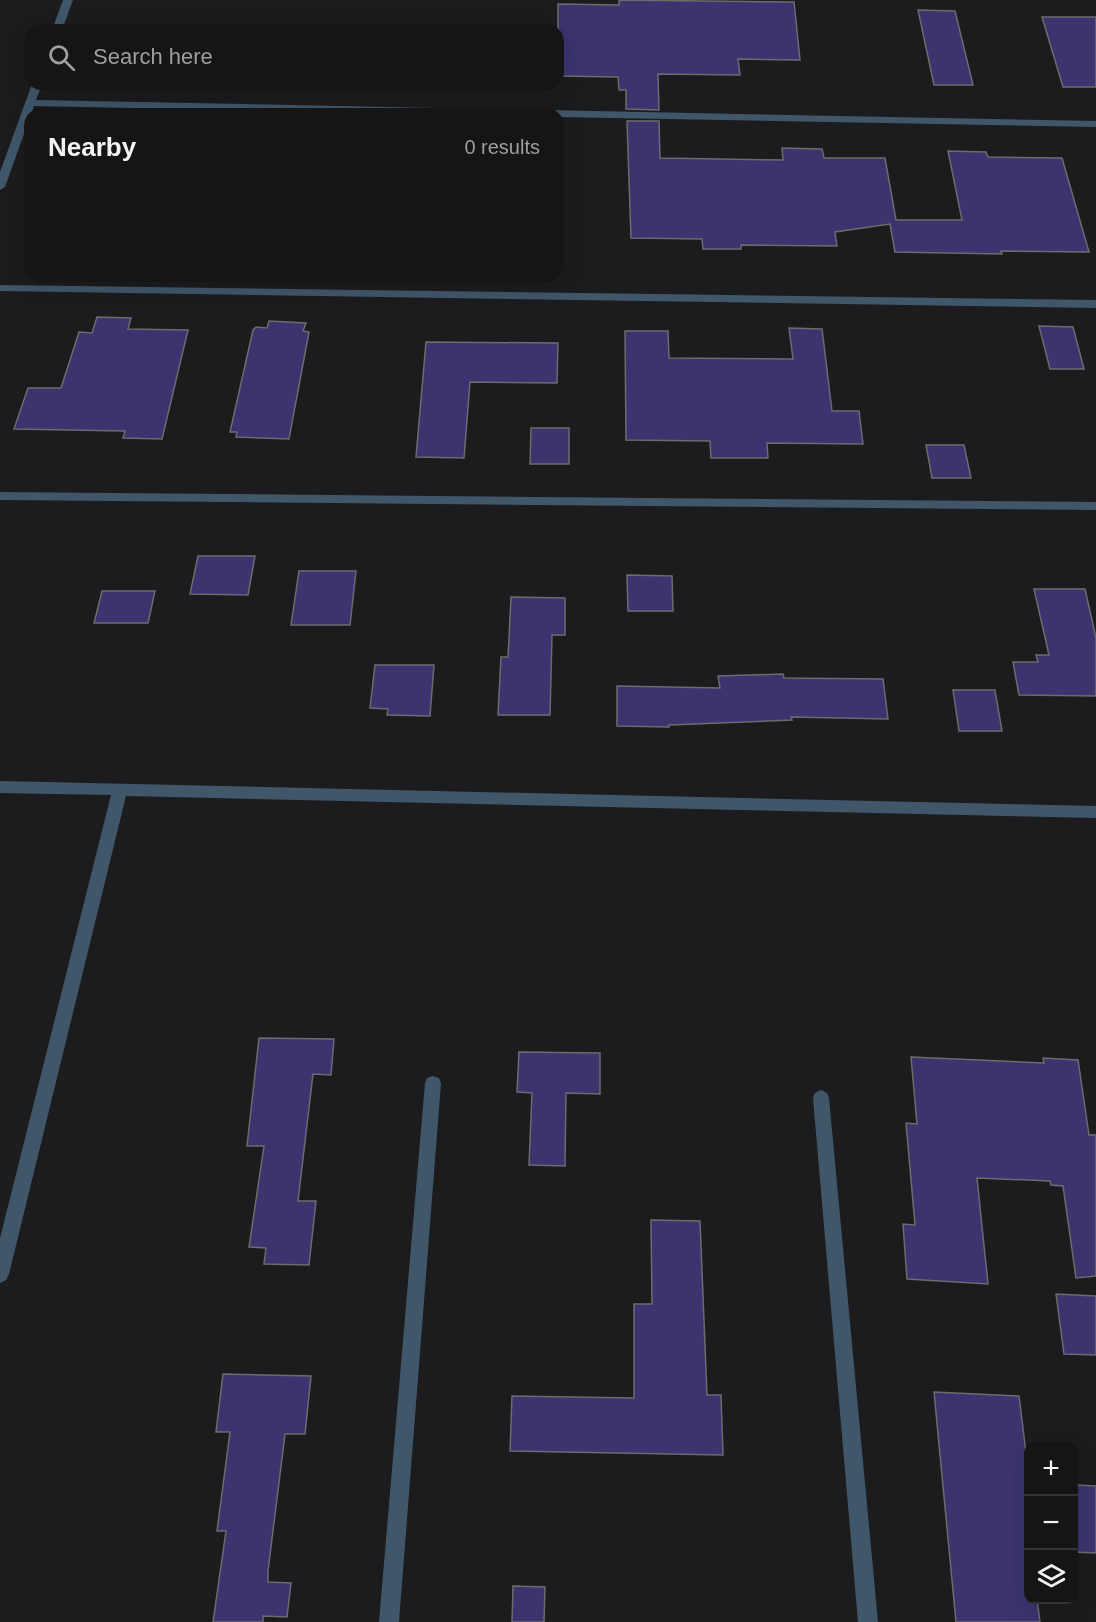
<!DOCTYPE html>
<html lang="en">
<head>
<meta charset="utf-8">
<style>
  body { margin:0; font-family:Helvetica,sans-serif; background:#1e1e1f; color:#f1f3f6 }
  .controls { position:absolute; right:18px; bottom:18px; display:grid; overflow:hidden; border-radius:12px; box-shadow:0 6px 24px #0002 }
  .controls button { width:54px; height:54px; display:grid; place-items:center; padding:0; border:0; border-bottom:2px solid #343435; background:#151516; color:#f1f3f6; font:30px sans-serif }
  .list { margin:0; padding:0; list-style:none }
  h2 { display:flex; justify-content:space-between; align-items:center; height:78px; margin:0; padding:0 24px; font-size:26px }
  h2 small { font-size:20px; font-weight:400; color:#9d9fa1 }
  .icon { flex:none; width:33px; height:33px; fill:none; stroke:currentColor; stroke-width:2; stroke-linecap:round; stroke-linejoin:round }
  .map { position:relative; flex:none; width:1096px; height:1622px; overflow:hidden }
  .search { position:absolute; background:#151516; box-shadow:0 6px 24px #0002; left:24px; top:24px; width:540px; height:66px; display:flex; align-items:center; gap:15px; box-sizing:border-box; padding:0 21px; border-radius:18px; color:#9d9fa1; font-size:22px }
  .panel { position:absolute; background:#151516; box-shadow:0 6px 24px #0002; left:24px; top:108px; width:540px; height:174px; border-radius:18px }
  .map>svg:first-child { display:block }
  .building { fill:#3b346e; stroke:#6c6c6f; stroke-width:1.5 }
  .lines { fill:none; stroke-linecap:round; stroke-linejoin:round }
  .minor { fill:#40576a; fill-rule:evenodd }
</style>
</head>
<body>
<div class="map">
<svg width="1096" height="1622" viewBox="0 0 1096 1622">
  <rect width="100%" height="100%" fill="#1c1c1e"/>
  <path class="building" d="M619,0L794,2L800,60L738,59L740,75L658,74L659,110L626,109V90H619L618,77L558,76V4L619,5Z
    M918,10L955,11L973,85H934Z
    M1042,17H1096V87H1063Z
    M627,121H659L660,158L783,160L782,148L822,149L824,158H885L896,220H962L948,151L986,152L988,157L1062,158L1089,252L1001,251L1002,254L895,252L890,224L835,232L837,246L741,245V249H703L702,239L631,238Z
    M97,317L131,318L128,329L188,330L162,439L123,438L125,431L14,429L28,388H61L79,332L92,333Z
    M269,321L306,323L303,331L309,332L289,439L236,437L237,432H230L253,330L256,327L267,328Z
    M1039,326L1073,327L1084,369H1050Z
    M789,328L822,329L832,411H859L863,444L767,443L768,458H711L710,441L626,440L625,331H668L669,358L793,359Z
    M426,342L558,343L557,383L470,382L464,458L416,457Z
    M531,428H569V464H530Z
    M926,445H964L971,478H932Z
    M198,556H255L248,595L190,594Z
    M299,571H356L350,625H291Z
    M627,575L672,576L673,611H628Z
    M1034,589H1085L1096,638V696L1019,695L1013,662H1038L1036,655H1049Z
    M102,591H155L148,623H94Z
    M511,597L565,598V635H552L550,715H498L501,657H508Z
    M375,665H434L430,716L387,715L388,709L370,708Z
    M783,674L784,678L883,679L888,719L791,717L792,720L669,725V727L617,726V686L720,688L718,676Z
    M953,690H995L1002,731H959Z
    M259,1038L334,1039L331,1075L313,1074L298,1201H316L309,1265L264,1264L266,1248L249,1247L264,1146H247Z
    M519,1052L600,1053V1094L566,1093L565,1166L529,1165L532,1093L517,1092Z
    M911,1057L1044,1063L1043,1058L1078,1060L1089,1135H1096V1276L1076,1278L1063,1186L1051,1185L1050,1181L977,1178L988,1284L907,1279L903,1224L915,1225L906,1123L917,1124Z
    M651,1220L700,1221L707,1395H721L723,1455L510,1451L512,1396L634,1398V1304H652Z
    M1056,1294L1096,1296V1355L1064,1354Z
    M223,1374L311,1376L305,1434H285L268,1571V1582L291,1583L287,1617L263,1616V1622H213L226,1531H217L230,1432H216Z
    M934,1392L1019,1396L1029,1477V1599H1037L1040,1622H956Z
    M1074,1485L1096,1486V1553L1074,1552Z
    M513,1586L545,1587L544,1622H512Z"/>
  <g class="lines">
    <path class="minor" d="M63,0H73L62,30H52Z
      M32,84H42L36,100L1096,121V127L558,117V114H431L34,106L5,187L0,190V172Z
      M0,285L1096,300V308L0,291Z
      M0,492L1096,502V510L0,500Z
      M0,781L1096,806V818L126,796L9,1274L6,1280L0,1283V1238L111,795L0,793Z
      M433,1076L439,1078L441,1083L399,1622H379L425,1083L427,1078Z
      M821,1090L827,1093L829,1098L878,1622H858L813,1098L815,1093Z"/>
  </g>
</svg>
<div class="controls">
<button>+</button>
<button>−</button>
<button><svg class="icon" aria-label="layers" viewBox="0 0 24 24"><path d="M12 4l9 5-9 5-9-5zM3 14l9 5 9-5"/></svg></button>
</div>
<div class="search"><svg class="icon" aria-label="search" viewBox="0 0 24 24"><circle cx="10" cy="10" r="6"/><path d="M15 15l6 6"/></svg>Search here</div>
<section class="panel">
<h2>Nearby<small>0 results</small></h2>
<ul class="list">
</ul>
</section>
</div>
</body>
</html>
